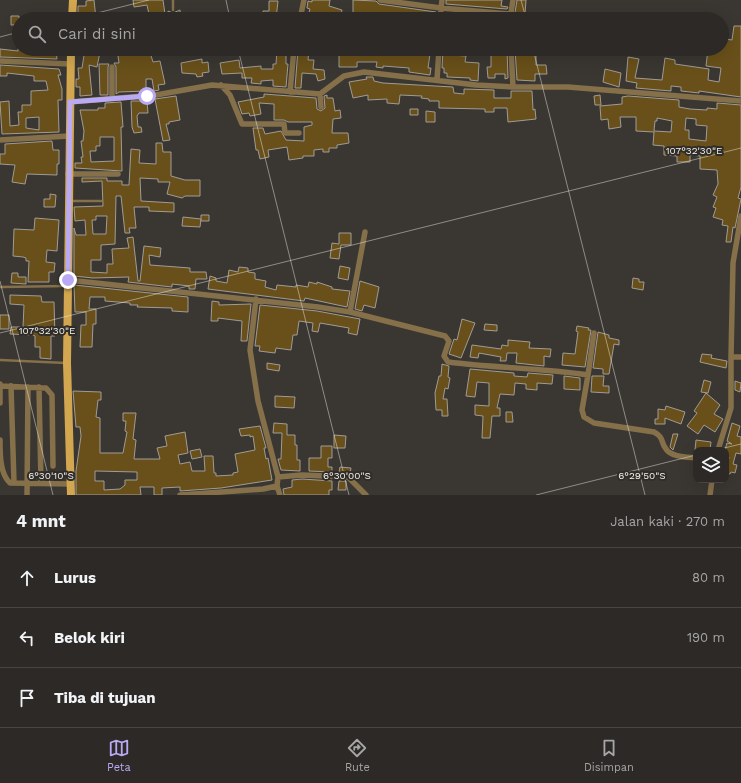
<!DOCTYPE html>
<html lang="id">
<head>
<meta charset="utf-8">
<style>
  body { margin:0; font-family:"Work Sans",sans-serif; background:#34312e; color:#f1f3f6 }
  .controls { position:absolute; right:12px; bottom:12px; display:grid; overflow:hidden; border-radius:8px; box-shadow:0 4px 16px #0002 }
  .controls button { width:36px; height:36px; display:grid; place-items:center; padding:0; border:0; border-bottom:1px solid #484543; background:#2c2926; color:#f1f3f6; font:20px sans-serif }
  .stop { position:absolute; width:12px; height:12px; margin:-9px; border:3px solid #baaaf6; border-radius:50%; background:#fff }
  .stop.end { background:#baaaf6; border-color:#fff; box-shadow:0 1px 4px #0008 }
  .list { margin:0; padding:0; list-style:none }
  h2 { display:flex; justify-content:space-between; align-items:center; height:52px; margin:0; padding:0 16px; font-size:17px }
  h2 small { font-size:13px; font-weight:400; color:#a6a6a7 }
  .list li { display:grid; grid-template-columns:26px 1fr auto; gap:12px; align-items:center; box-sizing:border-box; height:60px; padding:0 16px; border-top:1px solid #484543 }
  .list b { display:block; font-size:15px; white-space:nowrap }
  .list em { font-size:13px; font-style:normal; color:#a6a6a7 }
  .icon { flex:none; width:22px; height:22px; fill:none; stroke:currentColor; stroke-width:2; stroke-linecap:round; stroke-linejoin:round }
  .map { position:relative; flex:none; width:741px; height:495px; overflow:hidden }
  .search { position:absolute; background:#2c2926; box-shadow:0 4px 16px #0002; left:12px; right:12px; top:12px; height:44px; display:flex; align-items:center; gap:10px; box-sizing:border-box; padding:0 14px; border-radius:22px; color:#a6a6a7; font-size:15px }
  .sheet { height:232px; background:#2c2926 }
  nav { display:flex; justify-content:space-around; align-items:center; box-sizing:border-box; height:56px; border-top:1px solid #484543; background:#2c2926; font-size:11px; color:#a6a6a7 }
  nav a { display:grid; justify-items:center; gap:2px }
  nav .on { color:#baaaf6 }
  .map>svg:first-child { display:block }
  .building { fill:#69501a; stroke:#a09c95; fill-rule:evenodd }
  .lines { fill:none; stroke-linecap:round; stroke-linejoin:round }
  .lane { stroke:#857049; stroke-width:2.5 }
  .street { stroke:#857049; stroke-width:5.5 }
  .primary { stroke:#d2a74f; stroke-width:8 }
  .route { stroke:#baaaf6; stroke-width:5 }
  .ticks { fill:none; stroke:#f5f3ef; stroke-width:1; stroke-opacity:0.45 }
  .ticks-label { font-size:10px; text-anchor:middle; fill:#f5f3ef; stroke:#302d28; stroke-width:4; stroke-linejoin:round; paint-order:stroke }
</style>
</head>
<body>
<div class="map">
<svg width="741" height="495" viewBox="0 0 741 495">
  <rect width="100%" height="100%" fill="#3a3732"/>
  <path class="building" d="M94,0L96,19H78V6H86V1Z
    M133,0H163L165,14L158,15V19H150L147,5L134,7Z
    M312,0H330L329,6L342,10L340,19H307L310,9L307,8L308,1L312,2Z
    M353,0L376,1L379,4L436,12L435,19L408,15L407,19H376L361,17V19H353Z
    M446,0H502L501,6L508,7L507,9L446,4Z
    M517,0H526L525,14L521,13V19H514Z
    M269,1H278L276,19H263V11H269Z
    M180,10L181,19H168V11L173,13Z
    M445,13L506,18V19H444Z
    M11,16H19V25H11Z
    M734,26H741V97L699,91V93L681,91V87L671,86V91L636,88L637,83L626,81L628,57L639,59L635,78L662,80L665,58L675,60V64L709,69L708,80L719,82L721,68L706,66L708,49H722L726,39L732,40Z
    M0,49L18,51V49H56L57,59L0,57Z
    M85,49L100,52L97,67L89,65L92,95L80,96V87H76V79H79L78,68H82Z
    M117,49H149L153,62L160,61L165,84L158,85L159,90L154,91L152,79H146V91L119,92L116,94V67L114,63H119Z
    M277,49H286V64H288L286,87L273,86V80L261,81V84L251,83L252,78H242V73L222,74L220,63L239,60L240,68L261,66V69H273V64H276Z
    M298,49L309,50L308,60H314L313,69L324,70L325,79L318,81L316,74L302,73L301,88H295Z
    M349,49L366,50L435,49L434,54H430L428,68H431L430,75L409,72V68L383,66V68L376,67L377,62H357V67H339V53L349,52Z
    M443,49H451V55L466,56L465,62L479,63L478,81L470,80V78L447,77V73H444V68H442Z
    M498,49H507L508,78L505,79V74H495V78H488L487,67H491V55H499Z
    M515,49H528V55H536V65H546L547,74H535V81L517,80Z
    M202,59V63L208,62L209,72L202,73L203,76L197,77L196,74L182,73L181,63Z
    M99,64H109L108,67V95H100Z
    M0,65L59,69L61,75H58L62,89V100H58L59,132L2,134L0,102L9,101L10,126L19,125L18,112H22V105H31V91L48,90L46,81H34V76L7,73V76H0ZM39,117V130L26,128V118Z
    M605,69L621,73L619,87L603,82Z
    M366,77H373L374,81L383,83L453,87L454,93L464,94V89L494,90V98H511V91H532L533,110L535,109L536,119L508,122L507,108H494V112H485V109L439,108V101H429V99L421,98L422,96L400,95L399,104L387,103V99L368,100V95L353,98L349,82L367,79Z
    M264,94L316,98L317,109L321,111L325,108L324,96L327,95V98H333L335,111L340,110L341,118L333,119L332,133H348L349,143L337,145V148H329V152H323V149L314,150V156H303V158L289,160L287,147L268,150L269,157L260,159L258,150H256L253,128H263L265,134L281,131L286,140L304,141V127L312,125V122H288L284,120H274V104L259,103L261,114L250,116L249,113L242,114L238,102L264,97Z
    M600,95L601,105H595L594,96Z
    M176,96L180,120L169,122V124H166L170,140L163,141L155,99Z
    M628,96L679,100V107L690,109L707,110V108L717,109V103L741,105V187L738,198L741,199L735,228L733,227L731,242H726L728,226L722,225L723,220L713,217L716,208L713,207L717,197L713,195L718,184L717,170L700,169V156L690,155V162H677V156L664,155V146L653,145L654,132L636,131V117H620L621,127L609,129L608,119L601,120L600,106L622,104V97ZM657,118L672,121L671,132L654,131L655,121H657ZM686,118L696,119V125L707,126L706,141L689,139V130H685Z
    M131,101H147L148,113H139L137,116L138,127H141L142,132L134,133L132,127Z
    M121,102L123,127H121L122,171L75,168V163H82L81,157H83L81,141H83L84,131L80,110H98V108H105V103ZM100,137H114V161L91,162L90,151H96V146H100Z
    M410,109H418V115H410Z
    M426,111L435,112V122H426Z
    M52,141L53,150H59V164H57V175L27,174L25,184L12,182L15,165L0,164V154H5V144Z
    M156,143H162L163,152H171V176L185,180H200V196H185L182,198L167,194L170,182H158V179L140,178L141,201L174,203V212L149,211V207H134L136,228H129L130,233H125L121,196H116L115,244L101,245V260H91V272L107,273V264H113L112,249L129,248L127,238L133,237L138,281H140L144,246L161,248L160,257L149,255L150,265L190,268V272H206L207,279H196L195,289H189V286L172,284V287L128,282L129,277L93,278L74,276V228L76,235H86L85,220L75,221L74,207L103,206L102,181L82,182V178H107V181H122V185H129L131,149L140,150L139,163L156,164ZM96,216H107L106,234H93L92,220H96Z
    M50,194L56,195L55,207H44V199H50Z
    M201,215H209V221H201Z
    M183,217L201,219L200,227L182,226Z
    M35,218L59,220L57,251L47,250L46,262L55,263L54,272H49V282H28L29,261H26V258L23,257L13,256L14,229L34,230Z
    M339,233H351V245H341L339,259L330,258L332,243L339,244Z
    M340,266L350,268L348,280L338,278Z
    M239,267L248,268V272L255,273V279L266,281L265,287L276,290L277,285L296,287V285L308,287L309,282L317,284V282L332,287V289L350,291L347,307L305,298L304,301L208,289L210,276L216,278V281L227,283L229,270L238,272Z
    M12,273H18V277H26V284L11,283Z
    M633,278L639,279V282H644L643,290L632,288Z
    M360,281L379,287L375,308L364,305L362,311L355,309Z
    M74,285L188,297V312L172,311V308L137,307L138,305H130V303L105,301V297H90L89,309H96V324H93L92,347H80L81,325H86V312H75Z
    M10,295L41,296L42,302H54L55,336H51V359L40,358V347H35V336L33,335L10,334L11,327H23L24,305L10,304Z
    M212,301L219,302V305L251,304L247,341H241L242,321L218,318V321H211Z
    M260,305L317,311L360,319L357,335L348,333L349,328L320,323L318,332L312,331L313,323L299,321L297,335H293L291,350L276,348L275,353L259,351L260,346H255Z
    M0,315H9V329H0Z
    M462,319L475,323L461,358L449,354L454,339L457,340Z
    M485,324L497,325V331L484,330Z
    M577,326L589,328L588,330H591L585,367L562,365L563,353L575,354L578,332L576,331Z
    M598,332L609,335V338L619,340V345L614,344L609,374H603V369L593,368Z
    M508,340L530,342L529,348L551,349L550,357L544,356V366L516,363L517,353H507L506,361H500L501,357L479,353L478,358L470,357L472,345L501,349L502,345L508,346Z
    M702,354L712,355L711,358L727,361L726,368L700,362Z
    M267,363L280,365L279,371L267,369Z
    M442,364L449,366L448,377L450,378L448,389L445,388L443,399H447L448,416H442V410H436L435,393L439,376H441Z
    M470,369L514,373V376L527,377L528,373L553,375L552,384L537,383V390L526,389V384L515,383L514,395L500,394L497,408H500V416H492L490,438H482L483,416L475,415V405L489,406V383L477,382L475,397L466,396Z
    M564,376L580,378V390L564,389Z
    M592,376H604L603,386H609V393L591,392Z
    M704,380L711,382L708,393L701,392Z
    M735,381L741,383L740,392L735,390Z
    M73,391L101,392V400H98L96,417L100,418V453H123L127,432L125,431L126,421H123V413H136L133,439L136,440L134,459H160L157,448L167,446L165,436L185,432L188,453L178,455L180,464L190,462L192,471H205L204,456H213L214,473H216V476L233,475V473L238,472L235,454L255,450L253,436L250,437V435L241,436L239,429L260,426L266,448H264L266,459L268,458L272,480L221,488L180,491V487L162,488V495H154V487H140L141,495H76V471L81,436L80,427H76ZM95,471L137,472V480H125V485L120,489L104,490V481H95Z
    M706,393L720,405L714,414L723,419L715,432L704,425L698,434L687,426L697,413L694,411Z
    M275,396L295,397L294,408L275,407Z
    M666,406L685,412L681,424L665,418V424H655V419H658V409L665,410Z
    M506,412H512L513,422H506Z
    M274,423L287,424V435H295V445H297V460H300V471L281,470L278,459H281L282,433H273Z
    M732,423L740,426L737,436L741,437V454L736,453L733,464L737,465L735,473L731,472L730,474L726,473L729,457L726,456L725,450L727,443L732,444L727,441Z
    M673,434H678L673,450L670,447Z
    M334,435L346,436L345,448H334Z
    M696,440L711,442L710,450H695Z
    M321,446H332V458H328V467H332V472L309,471V458H321Z
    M200,449L202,457L192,459L190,451Z
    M340,467L351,468L350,474L339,472Z
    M302,479L332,481V490H329V495H284L283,489L292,487V480Z
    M339,481H346V490H338Z"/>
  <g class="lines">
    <path class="lane" d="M173,0V10
      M71,201H101
      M0,287L67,286
      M0,360L66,363"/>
    <path class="street" d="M380,0L441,8L510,14
      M300,19L304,0
      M440,19L442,0
      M510,19L513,0
      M511,49L513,87
      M0,61L70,64
      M437,80L439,49
      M221,85L230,95L242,124H284L285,133H299
      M290,92L294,49
      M320,94L321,107
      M112,98V67
      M70,102L156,95L212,85L320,94L344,76L364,72L476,85L513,87H568L741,101
      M0,140L69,136
      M68,174H118
      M741,216L733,263L731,357H741
      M68,280L318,307L350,312L445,336L449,341L444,356L448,362C494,368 542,368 588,375L582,410L584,417L594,423L654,432C665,438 660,442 666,449C671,457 687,457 696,458
      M350,312L365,232
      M588,375L594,333
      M0,384V403
      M0,386L46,388L52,395L53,466
      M11,386L14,483
      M39,387L41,483
      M0,440C0,455 0,474 10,483L71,484
      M718,450L731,408V357
      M278,477L302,475L348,477L366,495
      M277,486L280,495
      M27,495L28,387
      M180,495L263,489L277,486L278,477L258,401L250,350L256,299
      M710,495L712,480"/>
    <path class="primary" d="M72,19L73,0
      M71,49L67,363L71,495"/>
  </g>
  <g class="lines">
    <path class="route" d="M68,280L70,102L147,96"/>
  </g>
  <path class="ticks" d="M226,0L230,19M521,0L526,19M73,19L149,0M0,37L19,32M238,49L349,495M533,49L645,495M0,281L53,495M0,333L741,148M716,450L741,444M536,495L696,455"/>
  <g class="ticks-label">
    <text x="694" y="154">107°32'30"E</text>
    <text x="47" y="334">107°32'30"E</text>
    <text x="51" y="479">6°30'10"S</text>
    <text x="347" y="479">6°30'00"S</text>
    <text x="642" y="479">6°29'50"S</text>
  </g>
</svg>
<div class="controls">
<button><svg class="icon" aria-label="layers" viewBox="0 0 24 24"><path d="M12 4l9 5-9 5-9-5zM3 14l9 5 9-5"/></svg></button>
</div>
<div class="stop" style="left:147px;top:96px"></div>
<div class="stop end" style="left:68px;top:280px"></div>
<div class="search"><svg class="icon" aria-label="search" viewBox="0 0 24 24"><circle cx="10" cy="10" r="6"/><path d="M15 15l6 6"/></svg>Cari di sini</div>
</div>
<section class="sheet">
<h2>4 mnt<small>Jalan kaki · 270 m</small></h2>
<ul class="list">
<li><svg class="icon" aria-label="ahead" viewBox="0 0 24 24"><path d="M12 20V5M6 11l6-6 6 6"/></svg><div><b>Lurus</b></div><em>80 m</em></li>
<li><svg class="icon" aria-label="left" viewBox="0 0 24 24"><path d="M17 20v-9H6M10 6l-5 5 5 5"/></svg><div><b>Belok kiri</b></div><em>190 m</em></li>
<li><svg class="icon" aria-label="arrive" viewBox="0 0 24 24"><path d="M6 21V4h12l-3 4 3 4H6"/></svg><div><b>Tiba di tujuan</b></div></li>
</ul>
</section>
<nav>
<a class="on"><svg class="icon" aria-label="map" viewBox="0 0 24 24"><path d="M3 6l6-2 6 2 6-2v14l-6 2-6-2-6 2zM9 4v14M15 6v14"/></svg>Peta</a>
<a><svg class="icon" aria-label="directions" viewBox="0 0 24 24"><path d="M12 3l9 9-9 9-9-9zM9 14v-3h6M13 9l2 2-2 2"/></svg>Rute</a>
<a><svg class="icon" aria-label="saved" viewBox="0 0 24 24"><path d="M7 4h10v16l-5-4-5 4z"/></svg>Disimpan</a>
</nav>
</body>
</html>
